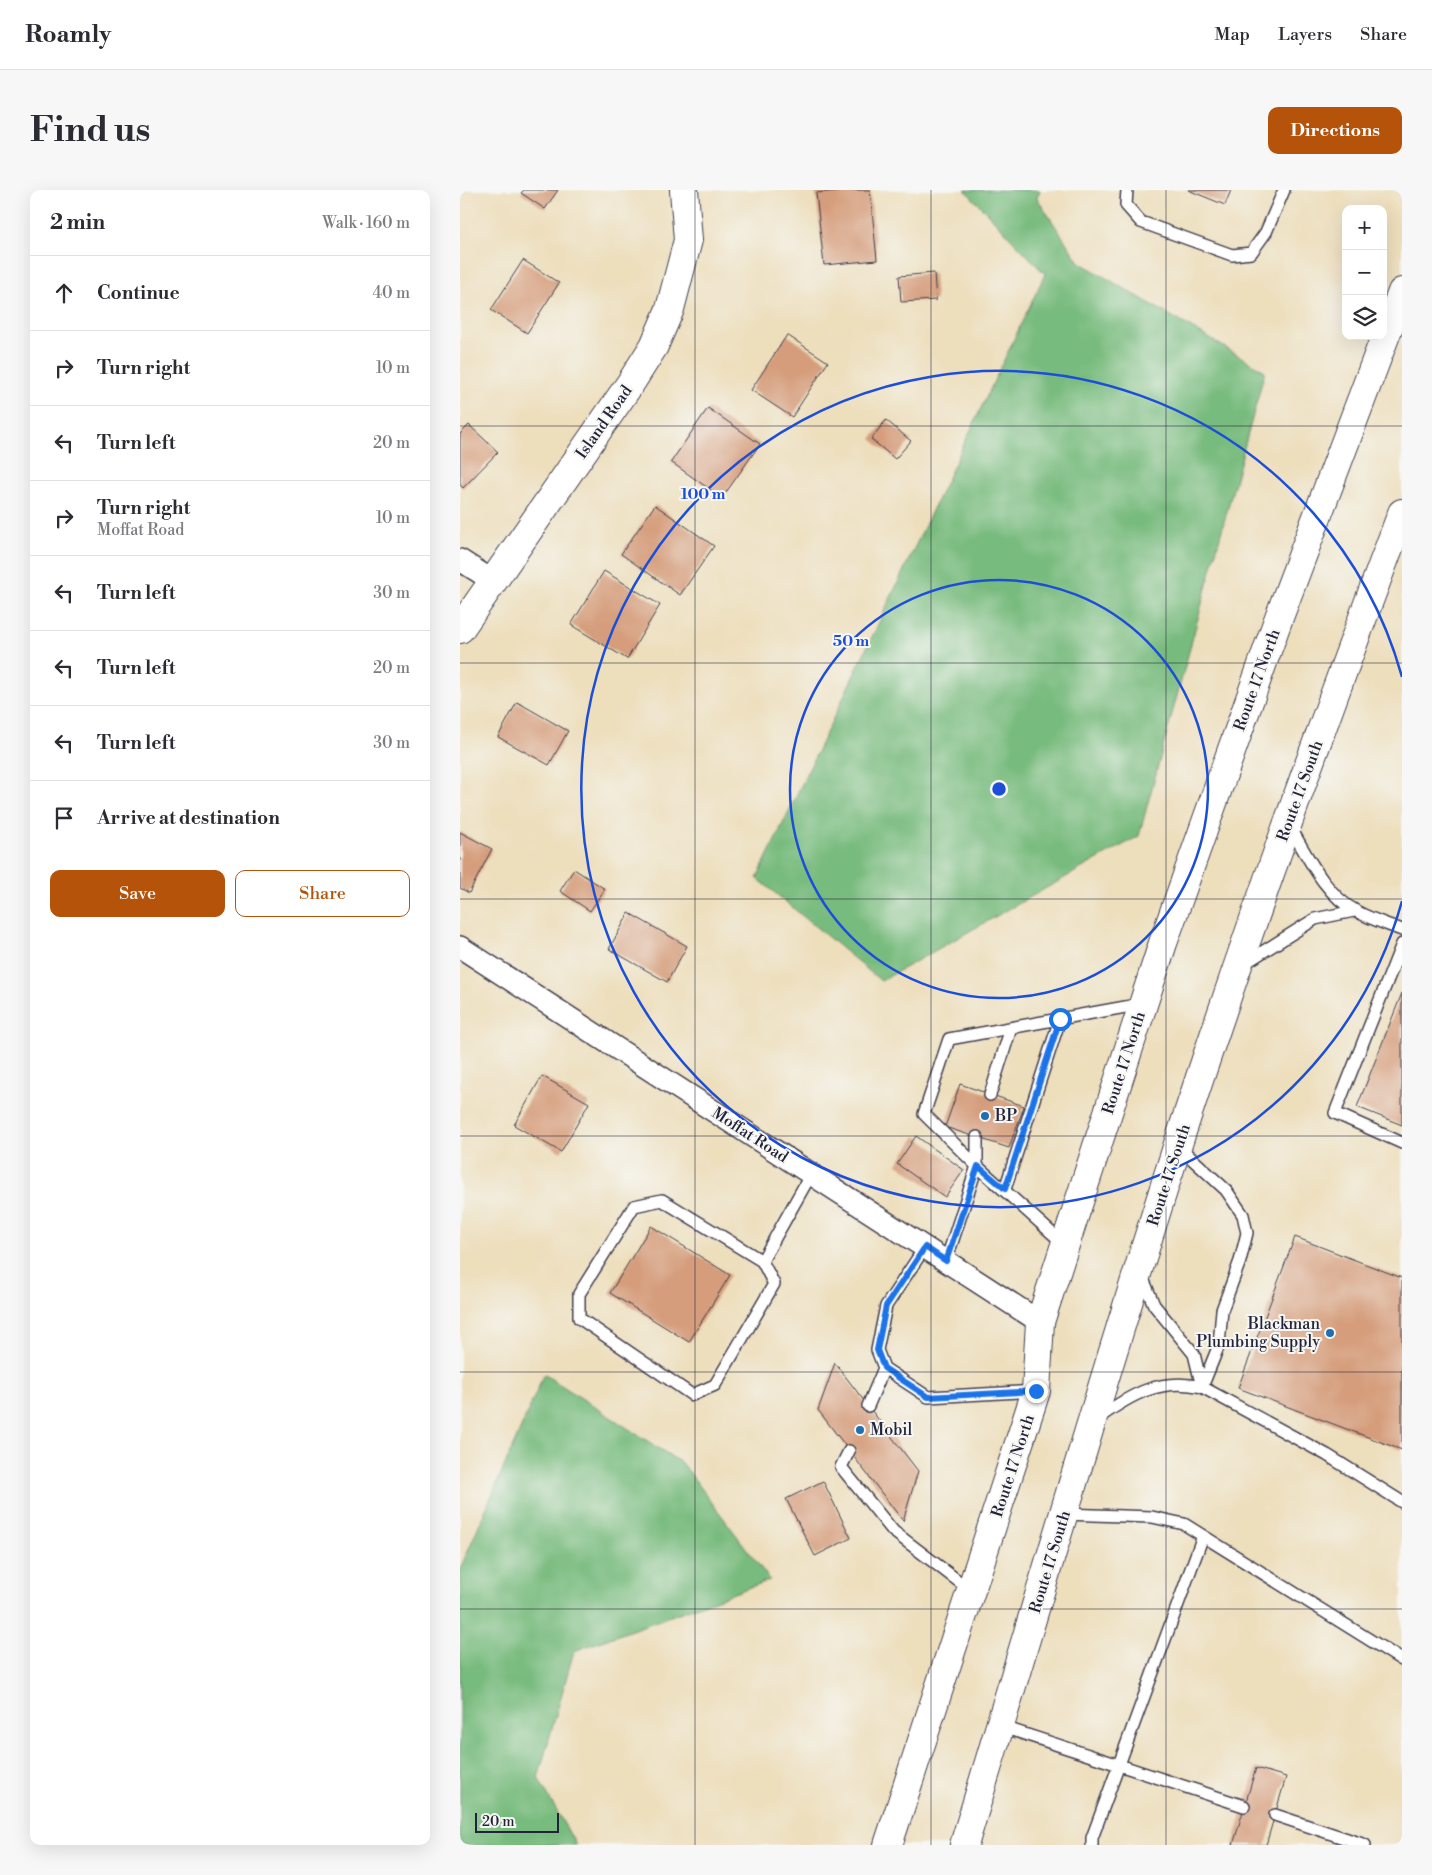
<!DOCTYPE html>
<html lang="en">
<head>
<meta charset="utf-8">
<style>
  body { margin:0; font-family:"Libre Bodoni",serif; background:#f7f7f7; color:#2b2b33 }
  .controls { position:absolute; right:15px; top:15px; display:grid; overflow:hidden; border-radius:10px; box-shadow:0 5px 20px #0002 }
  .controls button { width:45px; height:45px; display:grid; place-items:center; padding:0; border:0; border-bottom:1px solid #e1e1e2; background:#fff; color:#2b2b33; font:25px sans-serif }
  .scale { position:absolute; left:15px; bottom:12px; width:84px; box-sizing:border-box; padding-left:5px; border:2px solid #22223b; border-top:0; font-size:14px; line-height:18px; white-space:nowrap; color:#22223b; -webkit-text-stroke:4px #f6f6f2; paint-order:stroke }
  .stop { position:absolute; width:15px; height:15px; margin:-11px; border:4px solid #1a73e8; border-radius:50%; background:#fff }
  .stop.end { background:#1a73e8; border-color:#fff; box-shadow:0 1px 5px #0008 }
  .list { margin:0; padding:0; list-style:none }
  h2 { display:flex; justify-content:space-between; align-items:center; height:65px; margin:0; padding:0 20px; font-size:21px }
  h2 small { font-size:16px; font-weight:400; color:#7c7c81 }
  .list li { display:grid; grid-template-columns:32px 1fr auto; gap:15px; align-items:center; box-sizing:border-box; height:75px; padding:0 20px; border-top:1px solid #e1e1e2 }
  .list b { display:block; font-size:19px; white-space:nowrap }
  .list p { margin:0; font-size:16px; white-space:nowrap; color:#7c7c81 }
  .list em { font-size:16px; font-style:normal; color:#7c7c81 }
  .actions { display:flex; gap:10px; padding:15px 20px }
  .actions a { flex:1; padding:11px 0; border:1px solid #b45309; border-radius:10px; text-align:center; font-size:18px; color:#b45309 }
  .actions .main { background:#b45309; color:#fff }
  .icon { flex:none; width:28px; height:28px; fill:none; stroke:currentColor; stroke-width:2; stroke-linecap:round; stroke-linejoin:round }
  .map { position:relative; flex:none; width:942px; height:1655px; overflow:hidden; border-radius:10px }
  header { display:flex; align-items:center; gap:30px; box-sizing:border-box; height:70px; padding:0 25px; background:#fff; border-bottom:1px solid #e1e1e2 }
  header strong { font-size:24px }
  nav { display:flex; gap:28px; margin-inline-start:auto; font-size:18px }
  .intro { display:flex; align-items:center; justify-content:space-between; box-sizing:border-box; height:120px; padding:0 30px }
  h1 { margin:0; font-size:35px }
  .button { padding:12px 22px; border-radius:10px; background:#b45309; color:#fff; font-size:18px; font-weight:700 }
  main { display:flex; gap:30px; padding:0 30px }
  aside { flex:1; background:#fff; border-radius:10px; box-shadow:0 5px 20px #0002 }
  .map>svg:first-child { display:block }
  .forest { fill:#78bb7e; stroke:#4d6e5c }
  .building { fill:#d59d7b }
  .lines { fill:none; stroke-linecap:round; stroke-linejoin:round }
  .service-casing { stroke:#403e4e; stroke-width:14 }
  .minor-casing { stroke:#403e4e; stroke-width:24 }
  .secondary-casing { stroke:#403e4e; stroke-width:30 }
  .trunk-casing { stroke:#403e4e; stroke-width:30 }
  .service { stroke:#fff; stroke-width:11 }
  .minor { stroke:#fff; stroke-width:21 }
  .secondary { stroke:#fff; stroke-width:28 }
  .trunk { stroke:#fff; stroke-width:28 }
  .route { stroke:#1a73e8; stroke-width:6 }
  .grid { fill:none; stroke:#22223b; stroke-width:1; stroke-opacity:0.55 }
  .ring { fill:none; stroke:#1d4ed8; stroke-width:2.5 }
  .poi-dot { fill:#1f6fb2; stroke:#f6f6f2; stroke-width:2 }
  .labels { text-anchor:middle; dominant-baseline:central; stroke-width:4; stroke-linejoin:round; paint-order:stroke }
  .street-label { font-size:16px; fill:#22223b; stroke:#f6f6f2 }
  .poi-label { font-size:16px; fill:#22223b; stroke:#f6f6f2; text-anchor:start }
  .centre { fill:#1d4ed8; stroke:#f6f6f2; stroke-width:2.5 }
  .ring-label { font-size:15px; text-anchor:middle; font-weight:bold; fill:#1d4ed8; stroke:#f6f6f2; stroke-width:4; stroke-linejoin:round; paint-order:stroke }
</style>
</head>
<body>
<header>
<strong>Roamly</strong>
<nav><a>Map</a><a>Layers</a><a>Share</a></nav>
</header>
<div class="intro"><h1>Find us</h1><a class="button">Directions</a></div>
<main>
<aside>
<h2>2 min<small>Walk · 160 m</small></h2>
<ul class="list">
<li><svg class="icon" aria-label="ahead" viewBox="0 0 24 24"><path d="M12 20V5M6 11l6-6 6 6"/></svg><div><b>Continue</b></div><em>40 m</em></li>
<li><svg class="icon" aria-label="right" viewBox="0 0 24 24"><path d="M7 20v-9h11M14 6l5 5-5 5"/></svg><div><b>Turn right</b></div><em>10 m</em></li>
<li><svg class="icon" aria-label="left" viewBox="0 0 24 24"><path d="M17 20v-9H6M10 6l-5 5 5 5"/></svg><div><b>Turn left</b></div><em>20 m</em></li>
<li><svg class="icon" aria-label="right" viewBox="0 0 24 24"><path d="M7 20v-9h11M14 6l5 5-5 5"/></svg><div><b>Turn right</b><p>Moffat Road</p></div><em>10 m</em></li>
<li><svg class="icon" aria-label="left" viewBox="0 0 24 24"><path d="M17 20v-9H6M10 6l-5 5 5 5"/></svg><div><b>Turn left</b></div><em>30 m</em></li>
<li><svg class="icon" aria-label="left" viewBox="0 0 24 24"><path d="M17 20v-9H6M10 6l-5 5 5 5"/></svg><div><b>Turn left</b></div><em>20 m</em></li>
<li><svg class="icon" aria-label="left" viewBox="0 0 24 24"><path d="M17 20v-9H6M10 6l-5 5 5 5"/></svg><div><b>Turn left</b></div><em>30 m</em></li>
<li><svg class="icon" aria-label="arrive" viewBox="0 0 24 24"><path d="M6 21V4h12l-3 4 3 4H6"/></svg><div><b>Arrive at destination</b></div></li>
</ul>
<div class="actions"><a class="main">Save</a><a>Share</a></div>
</aside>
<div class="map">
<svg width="942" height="1655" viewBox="0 0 942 1655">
  <rect width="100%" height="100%" fill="#f6f6f2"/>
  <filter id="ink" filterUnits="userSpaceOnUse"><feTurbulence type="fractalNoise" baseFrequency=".02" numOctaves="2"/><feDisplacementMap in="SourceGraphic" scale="10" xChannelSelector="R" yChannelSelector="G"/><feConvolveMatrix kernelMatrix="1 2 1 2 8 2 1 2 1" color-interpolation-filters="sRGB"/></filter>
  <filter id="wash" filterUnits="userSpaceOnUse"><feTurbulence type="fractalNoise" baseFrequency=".0096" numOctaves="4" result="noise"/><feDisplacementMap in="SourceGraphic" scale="20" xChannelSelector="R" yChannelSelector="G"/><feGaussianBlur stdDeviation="1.12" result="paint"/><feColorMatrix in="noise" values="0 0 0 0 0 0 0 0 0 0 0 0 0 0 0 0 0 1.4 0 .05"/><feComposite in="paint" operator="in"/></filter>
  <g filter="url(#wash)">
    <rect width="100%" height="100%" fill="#eddebc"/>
    <path class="forest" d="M505,0H580L577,8L619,72L805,181L679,646L421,791L297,688L585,84Z
      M84,1184L223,1274L310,1390L114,1461L78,1588L116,1655H0V1379Z"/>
    <g id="blocks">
      <path class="building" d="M64,0H98L85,19L61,3Z
        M387,0H410L417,70L364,75L356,3Z
        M728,0H771L765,15Z
        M63,70L99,93L67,143L31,120Z
        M474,83L476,110L441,112L439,86Z
        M327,145L368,172L332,227L291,200Z
        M248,218L300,254L262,308L211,272Z
        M426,230L451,251L435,269L411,249Z
        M9,235L38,262L3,298L0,295V244Z
        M195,315L254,356L220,405L161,364Z
        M144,381L200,415L167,469L111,435Z
        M57,512L108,541L89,575L38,547Z
        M0,642L32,659L9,703L0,698Z
        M114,679L145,699L130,721L100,701Z
        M169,723L227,756L207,792L149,759Z
        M942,803V935L897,917Z
        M82,886L129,913L101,962L54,935Z
        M500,894L564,916L549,958L485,937Z
        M456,946L504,980L485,1007L437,974Z
        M191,1036L270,1085L229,1152L150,1103Z
        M835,1047L942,1088V1260L778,1198Z
        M375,1173L458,1281L443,1331L358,1220Z
        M363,1291L391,1348L355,1366L326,1309Z
        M796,1578L826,1587L806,1655H773Z"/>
    </g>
  </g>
  <g filter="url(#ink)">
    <use href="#blocks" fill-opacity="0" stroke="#403e4e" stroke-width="1"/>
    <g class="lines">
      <defs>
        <path id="service" d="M667,0L666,15L681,32L772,65L791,63L806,42L824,0
          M830,637C847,665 865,705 896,721C910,729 927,734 942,740
          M942,754L875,923L942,953
          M785,773L855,729L894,721
          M530,905L551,838
          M718,956L766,1000L783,1025L787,1043L780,1071L762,1120L759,1155L742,1197
          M545,999L600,829
          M605,1055L517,976L464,924L489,849L682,814
          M465,1057L426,1116L417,1160L424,1178L468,1207L576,1201
          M302,1071L202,1010L174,1016L119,1104V1128L232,1205L255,1195L314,1094L302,1071L351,984
          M486,1071L517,976V947
          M681,1084L694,1115L734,1164L742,1197
          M408,1216L424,1178
          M637,1229C670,1205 700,1187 742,1197L867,1265L942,1312
          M389,1261L381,1277L433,1341L510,1400
          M604,1324L692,1327L724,1334L942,1470
          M540,1536L784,1616
          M815,1625L905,1655
          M632,1655V1648L743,1346"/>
        <path id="minor" d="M0,370L33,391
          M0,757L580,1132"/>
        <path id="secondary" d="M0,439L170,194L194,156L210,119L228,50L224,0"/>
        <path id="trunk" d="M428,1655L576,1201L580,1132L703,753L818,430L942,102
          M504,1655C575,1421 643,1187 718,954C787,742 863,532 942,323"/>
      </defs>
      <use href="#service" class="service-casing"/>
      <use href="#minor" class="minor-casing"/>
      <use href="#secondary" class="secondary-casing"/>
      <use href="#trunk" class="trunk-casing"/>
      <use href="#service" class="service"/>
      <use href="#minor" class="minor"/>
      <use href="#secondary" class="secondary"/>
      <use href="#trunk" class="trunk"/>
    </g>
  </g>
  <g class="lines" filter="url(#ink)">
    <path class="route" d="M576,1201L468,1207L424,1178L417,1160L426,1116L465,1057L486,1071L518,976L545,999L600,829"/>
  </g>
  <path class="grid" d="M235,0V1655M471,0V1655M706,0V1655M0,236H942M0,473H942M0,709H942M0,946H942M0,1182H942M0,1419H942"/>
  <g class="ring">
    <circle cx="539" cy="599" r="209"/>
    <path d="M942 711A418 418 0 1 1 942 487"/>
  </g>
  <g class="poi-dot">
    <circle cx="525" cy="926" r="5"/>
    <circle cx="870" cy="1143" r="5"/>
    <circle cx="400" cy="1240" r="5"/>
  </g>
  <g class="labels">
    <g class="street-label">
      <text transform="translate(144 232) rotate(-55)">Island Road</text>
      <text transform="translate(797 490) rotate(-70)">Route 17 North</text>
      <text transform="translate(840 601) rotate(-70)">Route 17 South</text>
      <text transform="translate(664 873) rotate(-72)">Route 17 North</text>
      <text transform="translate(290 945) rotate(33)">Moffat Road</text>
      <text transform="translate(709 985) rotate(-72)">Route 17 South</text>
      <text transform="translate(553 1276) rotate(-72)">Route 17 North</text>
      <text transform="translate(590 1372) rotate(-73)">Route 17 South</text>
    </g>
    <g class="poi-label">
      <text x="535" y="926">BP</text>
      <text x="860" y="1134" text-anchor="end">Blackman<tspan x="860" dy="18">Plumbing Supply</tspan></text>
      <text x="410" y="1240">Mobil</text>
    </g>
  </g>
  <circle cx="539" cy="599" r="8" class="centre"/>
  <g class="ring-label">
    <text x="243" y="309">100 m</text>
    <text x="391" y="456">50 m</text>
  </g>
</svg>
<div class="controls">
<button>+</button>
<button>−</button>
<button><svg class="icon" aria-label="layers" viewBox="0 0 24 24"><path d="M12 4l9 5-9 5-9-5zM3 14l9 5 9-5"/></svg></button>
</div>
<div class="scale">20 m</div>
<div class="stop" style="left:600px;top:829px"></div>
<div class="stop end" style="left:576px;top:1201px"></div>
</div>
</main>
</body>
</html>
